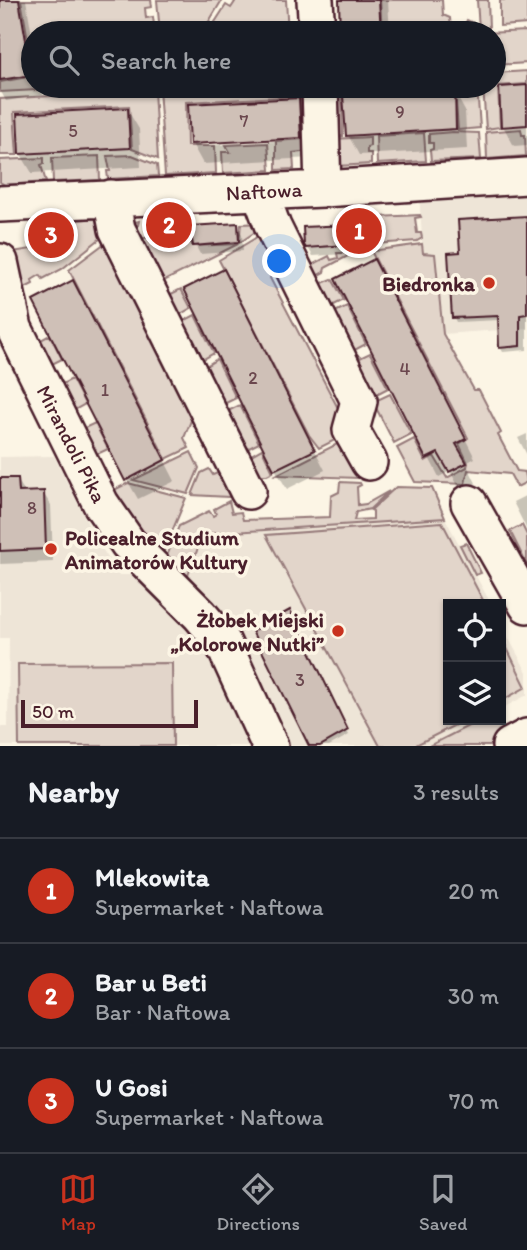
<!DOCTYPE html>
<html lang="en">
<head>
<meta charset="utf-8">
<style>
  body { margin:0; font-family:Itim,sans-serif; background:#242831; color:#f1f3f6 }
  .controls { position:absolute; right:21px; bottom:21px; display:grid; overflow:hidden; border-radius:0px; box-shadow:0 2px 5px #0004 }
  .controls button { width:63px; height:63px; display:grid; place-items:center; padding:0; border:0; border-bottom:2px solid #363941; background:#171b24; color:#f1f3f6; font:35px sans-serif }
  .scale { position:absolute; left:21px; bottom:18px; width:177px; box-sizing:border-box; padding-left:7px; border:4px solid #4a1f2b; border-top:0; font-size:19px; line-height:24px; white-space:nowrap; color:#4a1f2b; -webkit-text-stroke:5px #fcf5e5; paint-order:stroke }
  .you { position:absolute; left:280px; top:262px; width:24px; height:24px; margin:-18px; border:5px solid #fff; border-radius:50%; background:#1a73e8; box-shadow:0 0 0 10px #1a73e833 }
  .badge { display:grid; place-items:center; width:46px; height:46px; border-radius:50%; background:#c8321e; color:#fff; font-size:23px; font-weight:700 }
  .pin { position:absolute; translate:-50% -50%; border:4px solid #fff; box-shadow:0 2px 7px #0006 }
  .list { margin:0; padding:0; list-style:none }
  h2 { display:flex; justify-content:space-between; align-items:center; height:91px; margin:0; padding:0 28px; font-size:30px }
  h2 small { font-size:23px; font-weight:400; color:#9ea1a6 }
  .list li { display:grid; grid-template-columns:46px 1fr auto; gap:21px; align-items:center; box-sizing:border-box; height:105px; padding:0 28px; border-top:2px solid #363941 }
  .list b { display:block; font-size:26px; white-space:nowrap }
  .list p { margin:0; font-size:23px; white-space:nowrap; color:#9ea1a6 }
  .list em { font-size:23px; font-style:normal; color:#9ea1a6 }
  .icon { flex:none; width:38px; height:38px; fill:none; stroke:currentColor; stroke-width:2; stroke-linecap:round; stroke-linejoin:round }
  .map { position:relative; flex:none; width:527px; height:746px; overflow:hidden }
  .search { position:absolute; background:#171b24; box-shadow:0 2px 5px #0004; left:21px; right:21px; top:21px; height:77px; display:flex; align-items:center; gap:18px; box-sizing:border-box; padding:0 24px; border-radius:38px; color:#9ea1a6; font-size:26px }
  .sheet { height:406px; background:#171b24 }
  nav { display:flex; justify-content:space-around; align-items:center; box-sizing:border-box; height:98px; border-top:2px solid #363941; background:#171b24; font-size:19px; color:#9ea1a6 }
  nav a { display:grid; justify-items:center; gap:4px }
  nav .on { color:#c8321e }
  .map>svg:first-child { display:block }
  .built { fill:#eee5d7 }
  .green { fill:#e2d5ca; stroke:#967a7a; stroke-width:2 }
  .shadow { fill:#0003; fill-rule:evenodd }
  .building { fill:#cfc0b7; stroke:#4a1f2b; stroke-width:2 }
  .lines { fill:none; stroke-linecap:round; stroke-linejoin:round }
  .minor-casing { stroke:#4a1f2b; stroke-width:40 }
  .minor { stroke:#fcf5e5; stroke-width:35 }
  .poi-dot { fill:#c8321e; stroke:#fcf5e5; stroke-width:2.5 }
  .labels { text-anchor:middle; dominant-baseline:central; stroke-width:7; stroke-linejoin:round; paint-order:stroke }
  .number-label { font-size:18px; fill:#6b474e }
  .street-label { font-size:21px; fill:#4a1f2b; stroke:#fcf5e5 }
  .poi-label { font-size:21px; font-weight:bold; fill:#4a1f2b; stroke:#fcf5e5; text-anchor:end }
</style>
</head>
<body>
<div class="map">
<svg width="527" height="746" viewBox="0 0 527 746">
  <rect width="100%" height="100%" fill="#fcf5e5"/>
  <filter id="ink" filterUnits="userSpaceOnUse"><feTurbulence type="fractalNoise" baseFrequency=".0143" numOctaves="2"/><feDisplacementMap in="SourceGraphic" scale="14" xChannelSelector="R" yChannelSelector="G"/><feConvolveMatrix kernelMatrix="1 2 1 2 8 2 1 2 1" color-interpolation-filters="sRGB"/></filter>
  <g filter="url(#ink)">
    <path class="built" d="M527,191V328L443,334L435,254L423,253L419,193Z
      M54,456L94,536L119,575H144L203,638L253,746H0V727H8L9,638H0V457Z
      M445,518L491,604H448V720H480L429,746H283L186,581L202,535Z
      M501,624L527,672V695L501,709Z"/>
    <path class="green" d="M21,0H151L152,7L145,8L146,18L153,17L155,33H33V69Z
      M157,0H222L202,33H160Z
      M233,0H286L288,33H208L226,5L231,8L235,2Z
      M380,0H442L443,15L450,18L451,29L455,32L462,30L467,20L473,23L474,33H382Z
      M477,0H488L489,28L479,29Z
      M500,0H527V24L500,26Z
      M527,31V63L494,65V33H484Z
      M527,71V84L498,86L500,127L486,129L483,86H494V73Z
      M33,76V86H115L0,92V82Z
      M170,86H314L318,150L293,153L294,169L276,170V141L302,139L300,96L186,102L187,146H215L216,173L165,176L159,88Z
      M331,86H477L480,128L458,130L455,88L342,94L343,136L333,137Z
      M154,90L158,159L132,149L129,106L14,112L17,155H0V99Z
      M521,129L522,135H525L526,156L487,159L486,132Z
      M453,132L479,133L481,159L431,161L430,150L433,149V143H429V134Z
      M424,133L426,161L377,164L376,136Z
      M370,137V146L367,147V153H371V164L337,166L333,139Z
      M268,143L270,170L223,173L222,152H230L226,145Z
      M132,155L157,165L158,176L108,179L107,171H110L107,156Z
      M99,156L100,180L53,182L52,158Z
      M44,158V164L41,165L46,182L5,185L0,182V160Z
      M420,215L421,217L415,218L417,233H421L422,238L417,241L375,244L373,220L355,221V218Z
      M104,218L111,230L62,269L43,279L40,275L32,280L33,284L19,291L12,252L32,249V230L35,228L38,248L69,246L68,225H57L56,221Z
      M139,221L137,229L143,238L186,236V243H192V246L238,244L160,283L132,223Z
      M263,223L264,226L239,243L241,224Z
      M267,231L280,257L270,278L340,412L341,437L319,448L309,435L219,260Z
      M113,237L198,403L184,438L189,448L166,459L69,270Z
      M422,244L423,253L435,254L443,334L474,390H479L501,433L498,435L517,471L525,472L527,482L517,487L510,474L468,470L465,484L415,482L397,448L414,439L425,461L434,456L447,478L467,467L468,463L459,444L468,438L371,251Z
      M367,246L325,268L324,272L311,279L306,268L329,256L331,260L338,258L337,253H350L351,249Z
      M332,279L344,300L326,309L315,286Z
      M181,289L191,308L177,316L167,296Z
      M347,306L366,344L349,353L329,315Z
      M195,315L214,353L200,361L180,323Z
      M50,335L62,359L46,367L34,344Z
      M370,353L388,388L371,397L351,358L358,355L360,358Z
      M217,359L236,398L222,405L203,368Z
      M72,379L85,404L69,413L56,387Z
      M390,394L411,434L394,443L373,402Z
      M240,405L259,443L245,450L226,412Z
      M95,423L108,449L91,457L78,431Z
      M343,441L353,459L358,478L276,475Z
      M262,449L273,472L267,475H257L248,457Z
      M191,452L199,468L188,494L133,480Z
      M229,468L241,491L229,497L192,495L201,473L209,469L213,475Z
      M340,482L360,483L361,485L357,487L358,505L366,504L389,491L370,509L356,512L354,520L373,519V511L371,510L396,487L432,488L445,518L203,534L186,581L165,561L179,526L209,511L213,516L216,514L214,509L229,501L232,513L241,512L243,520L330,517L331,496L339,492Z
      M128,483L186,498L161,558L110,492Z
      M442,522L485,604H448V720H465L414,746H380L266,535Z
      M522,525L527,535V565L510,531Z
      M466,543L481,573L475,575L460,545Z
      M501,636L526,687L501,701Z
      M172,663L173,746H19L18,664Z
      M480,720H499L508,736L490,746H429Z"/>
    <path class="shadow" d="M0,0H26L33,41V86H41L43,95L6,101L0,90Z
      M340,0H388L390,33H342Z
      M527,87V145L514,146L503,126Z
      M454,91L465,111L467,149L359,155L348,135Z
      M298,100L309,120L311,158L203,164L192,144ZM310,136V139L199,146V142Z
      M127,109L139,129L141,167L32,173L20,153Z
      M527,218V350L503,352L500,347V320L456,322L454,318L450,254H462Z
      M237,225L242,234L243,251L200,254L195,245Z
      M371,225L376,234L378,252L313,256L308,248Z
      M337,280H385L475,458L466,463L476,483L461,491L450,471L439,477Z
      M234,291L325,470L287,489L275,469Z
      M84,303L175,481L138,499L127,480Z
      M527,434V455L518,438Z
      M17,479L25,492L43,493L51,505L53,562L0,564V480Z
      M527,495V530L513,502Z
      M289,612L349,735L329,746H311L254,631Z"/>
    <path class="building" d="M0,0H19L32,75L0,80Z
      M339,0H379L381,33H340Z
      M527,85V125L501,127L499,87Z
      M455,89L456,129L346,136L343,95Z
      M299,98L301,138L190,144L188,104Z
      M128,108L130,148L19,154L17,114Z
      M527,216V314L520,315V346L499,348L498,316L452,318L448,253L460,252L458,220Z
      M238,223L239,242L193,246L190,226Z
      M372,224L374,243L306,248L304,245L303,227Z
      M374,259L466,439L456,444L467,463L449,472L438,453L426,459L335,279Z
      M224,269L315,450L274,470L184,289Z
      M73,280L165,460L125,481L33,301Z
      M0,478H18L19,492L44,491L46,549L0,551Z
      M290,610L348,730L320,746H309L252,631Z"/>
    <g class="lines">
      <defs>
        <path id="minor" d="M315,0L317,33
          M320,86L323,189
          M260,192L273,227L359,401L351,430L369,462
          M111,198L117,229L248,491
          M0,204L323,189L527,176
          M0,262L14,328L101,504L128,543L200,615L222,641L270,746
          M469,503L527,605
          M510,746L527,737"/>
      </defs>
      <use href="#minor" class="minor-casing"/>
      <use href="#minor" class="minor"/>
    </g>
  </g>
  <g class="poi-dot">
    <circle cx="489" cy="283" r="7"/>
    <circle cx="51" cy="549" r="7"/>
    <circle cx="338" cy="631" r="7"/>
  </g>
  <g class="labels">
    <g class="number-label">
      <text x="400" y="112">9</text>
      <text x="244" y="121">7</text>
      <text x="73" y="131">5</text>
      <text x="405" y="369">4</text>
      <text x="253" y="378">2</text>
      <text x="105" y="390">1</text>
      <text x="32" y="508">8</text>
      <text x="300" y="680">3</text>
    </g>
    <g class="street-label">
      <text transform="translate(264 191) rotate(-3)">Naftowa</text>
      <text transform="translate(72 444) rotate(63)">Mirandoli Pika</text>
    </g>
    <g class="poi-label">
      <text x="475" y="283">Biedronka</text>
      <text x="65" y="537" text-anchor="start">Policealne Studium<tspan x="65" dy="24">Animatorów Kultury</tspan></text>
      <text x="324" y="619">Żłobek Miejski<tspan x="324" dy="24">„Kolorowe Nutki”</tspan></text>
    </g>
  </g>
</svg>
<div class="controls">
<button><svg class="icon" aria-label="locate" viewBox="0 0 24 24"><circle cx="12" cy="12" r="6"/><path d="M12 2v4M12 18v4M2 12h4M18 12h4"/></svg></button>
<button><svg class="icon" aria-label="layers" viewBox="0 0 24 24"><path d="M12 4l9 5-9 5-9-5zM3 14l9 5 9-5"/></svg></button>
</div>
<div class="scale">50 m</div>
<div class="you"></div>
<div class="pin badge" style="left:359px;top:231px">1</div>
<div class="pin badge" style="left:169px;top:225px">2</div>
<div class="pin badge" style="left:51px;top:235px">3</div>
<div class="search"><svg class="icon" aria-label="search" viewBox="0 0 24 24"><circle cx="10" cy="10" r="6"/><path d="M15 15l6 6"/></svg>Search here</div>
</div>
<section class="sheet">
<h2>Nearby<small>3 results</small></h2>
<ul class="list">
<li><span class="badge">1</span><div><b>Mlekowita</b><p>Supermarket · Naftowa</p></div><em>20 m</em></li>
<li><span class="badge">2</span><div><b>Bar u Beti</b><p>Bar · Naftowa</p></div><em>30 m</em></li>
<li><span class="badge">3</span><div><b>U Gosi</b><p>Supermarket · Naftowa</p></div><em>70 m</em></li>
</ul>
</section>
<nav>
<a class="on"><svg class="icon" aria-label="map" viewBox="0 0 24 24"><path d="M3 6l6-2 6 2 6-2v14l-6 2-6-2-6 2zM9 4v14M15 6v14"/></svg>Map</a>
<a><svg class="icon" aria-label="directions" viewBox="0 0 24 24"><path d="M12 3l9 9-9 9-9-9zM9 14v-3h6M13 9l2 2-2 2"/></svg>Directions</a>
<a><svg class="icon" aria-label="saved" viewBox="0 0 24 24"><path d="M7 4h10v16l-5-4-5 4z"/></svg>Saved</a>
</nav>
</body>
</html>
